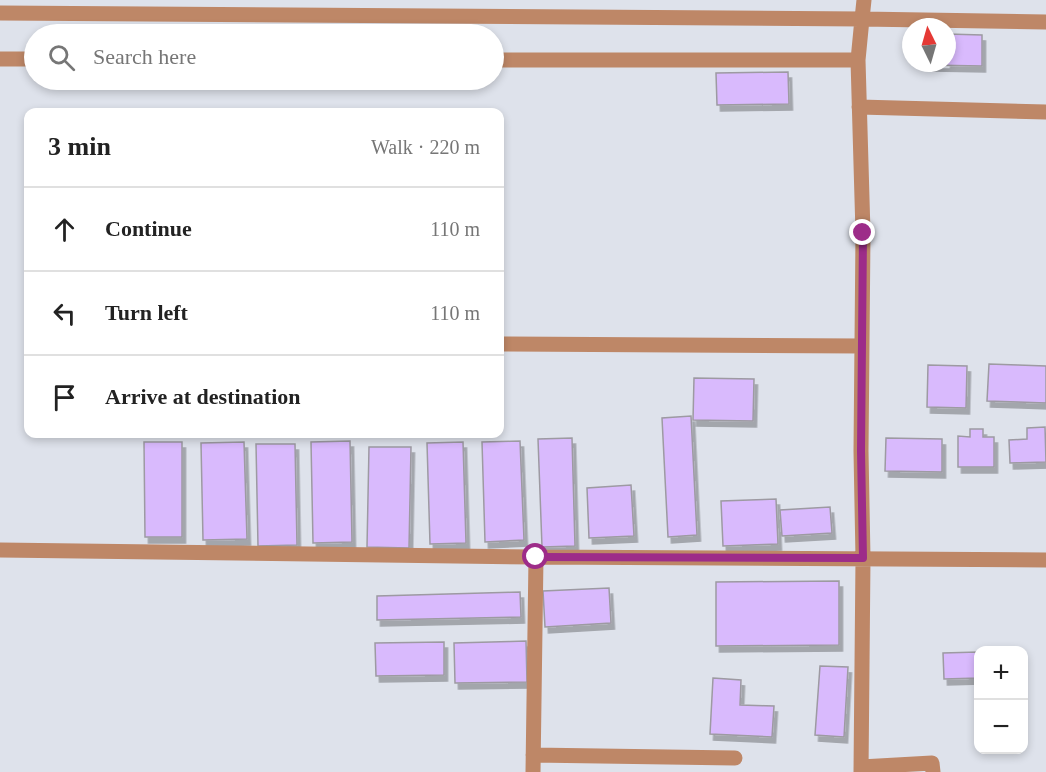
<!DOCTYPE html>
<html lang="en">
<head>
<meta charset="utf-8">
<style>
  body { margin:0; font-family:Georgia,serif; background:#f2f2f2; color:#222 }
  .controls { position:absolute; right:18px; bottom:18px; display:grid; overflow:hidden; border-radius:12px; box-shadow:0 3px 9px #0003 }
  .controls button { width:54px; height:54px; display:grid; place-items:center; padding:0; border:0; border-bottom:2px solid #e0e0e0; background:#fff; color:#222; font:30px sans-serif }
  .compass { position:absolute; left:902px; top:18px; width:54px; height:54px; border-radius:50%; background:#fff; box-shadow:0 3px 9px #0003; rotate:355deg }
  .stop { position:absolute; width:18px; height:18px; margin:-14px; border:4px solid #9d2c89; border-radius:50%; background:#fff }
  .stop.end { background:#9d2c89; border-color:#fff; box-shadow:0 2px 6px #0008 }
  .list { margin:0; padding:0; list-style:none }
  h2 { display:flex; justify-content:space-between; align-items:center; height:78px; margin:0; padding:0 24px; font-size:26px }
  h2 small { font-size:20px; font-weight:400; color:#767676 }
  .list li { display:grid; grid-template-columns:39px 1fr auto; gap:18px; align-items:center; box-sizing:border-box; height:84px; padding:0 24px; border-top:2px solid #e0e0e0 }
  .list b { display:block; font-size:22px; white-space:nowrap }
  .list em { font-size:20px; font-style:normal; color:#767676 }
  .icon { flex:none; width:33px; height:33px; fill:none; stroke:currentColor; stroke-width:2; stroke-linecap:round; stroke-linejoin:round }
  .map { position:relative; flex:none; width:1046px; height:772px; overflow:hidden }
  .search { position:absolute; background:#fff; box-shadow:0 3px 9px #0003; left:24px; top:24px; width:480px; height:66px; display:flex; align-items:center; gap:15px; box-sizing:border-box; padding:0 21px; border-radius:33px; color:#767676; font-size:22px }
  .panel { position:absolute; background:#fff; box-shadow:0 3px 9px #0003; left:24px; top:108px; width:480px; height:330px; border-radius:12px }
  .map>svg:first-child { display:block }
  .building { fill:#d9bafd; stroke:#9d9aa2; stroke-width:1.5; filter:url(#shadow) }
  .lines { fill:none; stroke-linecap:round; stroke-linejoin:round }
  .minor { stroke:#be8767; stroke-width:15 }
  .route { stroke:#9d2c89; stroke-width:8 }
</style>
</head>
<body>
<div class="map">
<svg width="1046" height="772" viewBox="0 0 1046 772">
  <defs>
    <filter id="shadow"><feDropShadow dx="3.5" dy="6" stdDeviation="0" flood-color="#0004"/></filter>
  </defs>
  <rect width="100%" height="100%" fill="#dee2eb"/>
  <path class="building" d="M947,34L982,35V66L929,65V63H947Z
    M788,72L789,104L717,105L716,73Z
    M989,364L1046,366V403L987,401Z
    M928,365L967,366L966,408L927,407Z
    M694,378L754,379L753,421L693,420Z
    M691,416L697,535L668,537L662,418Z
    M1045,427L1046,462L1010,463L1009,440L1027,439V428Z
    M970,429H983V437H994V467H958V436L970,437Z
    M572,438L575,546L542,547L538,439Z
    M886,438L942,439V472L885,471Z
    M350,441L352,542L313,543L311,442Z
    M520,441L524,540L485,542L482,442Z
    M144,442H182V537H145Z
    M244,442L247,539L203,540L201,443Z
    M463,442L466,543L430,544L427,443Z
    M256,444H295L297,545L258,546Z
    M369,447H411L409,548L367,547Z
    M631,485L634,536L589,538L587,488Z
    M776,499L778,544L723,546L721,501Z
    M830,507L832,533L782,536L780,510Z
    M839,581V645L716,646V582Z
    M609,588L611,623L545,627L543,591Z
    M520,592L521,617L377,620V596Z
    M526,641L527,682L455,683L454,643Z
    M444,642V675L376,676L375,643Z
    M978,652V678L944,679L943,653Z
    M820,666L848,667L844,737L815,735Z
    M713,678L741,680L740,705L774,706L772,737L710,734Z"/>
  <g class="lines">
    <path class="minor" d="M0,13L862,19L864,0
      M0,59H34
      M494,60H858
      M859,107L1046,112
      M500,344L861,346
      M0,550L536,557L1046,560
      M533,755L735,758
      M861,767L932,763L933,772
      M533,772L536,557
      M861,772L863,558L861,451L863,233L858,60L862,19L1046,22"/>
  </g>
  <g class="lines">
    <path class="route" d="M536,557L863,558L861,451L863,233"/>
  </g>
</svg>
<div class="controls">
<button>+</button>
<button>−</button>
</div>
<svg class="compass" viewBox="-18 -18 36 36"><path d="M0-13l5 13h-10z" fill="#e53935"/><path d="M0 13l5-13h-10z" fill="#767676"/></svg>
<div class="stop" style="left:536px;top:557px"></div>
<div class="stop end" style="left:863px;top:233px"></div>
<div class="search"><svg class="icon" aria-label="search" viewBox="0 0 24 24"><circle cx="10" cy="10" r="6"/><path d="M15 15l6 6"/></svg>Search here</div>
<section class="panel">
<h2>3 min<small>Walk · 220 m</small></h2>
<ul class="list">
<li><svg class="icon" aria-label="ahead" viewBox="0 0 24 24"><path d="M12 20V5M6 11l6-6 6 6"/></svg><div><b>Continue</b></div><em>110 m</em></li>
<li><svg class="icon" aria-label="left" viewBox="0 0 24 24"><path d="M17 20v-9H6M10 6l-5 5 5 5"/></svg><div><b>Turn left</b></div><em>110 m</em></li>
<li><svg class="icon" aria-label="arrive" viewBox="0 0 24 24"><path d="M6 21V4h12l-3 4 3 4H6"/></svg><div><b>Arrive at destination</b></div></li>
</ul>
</section>
</div>
</body>
</html>
